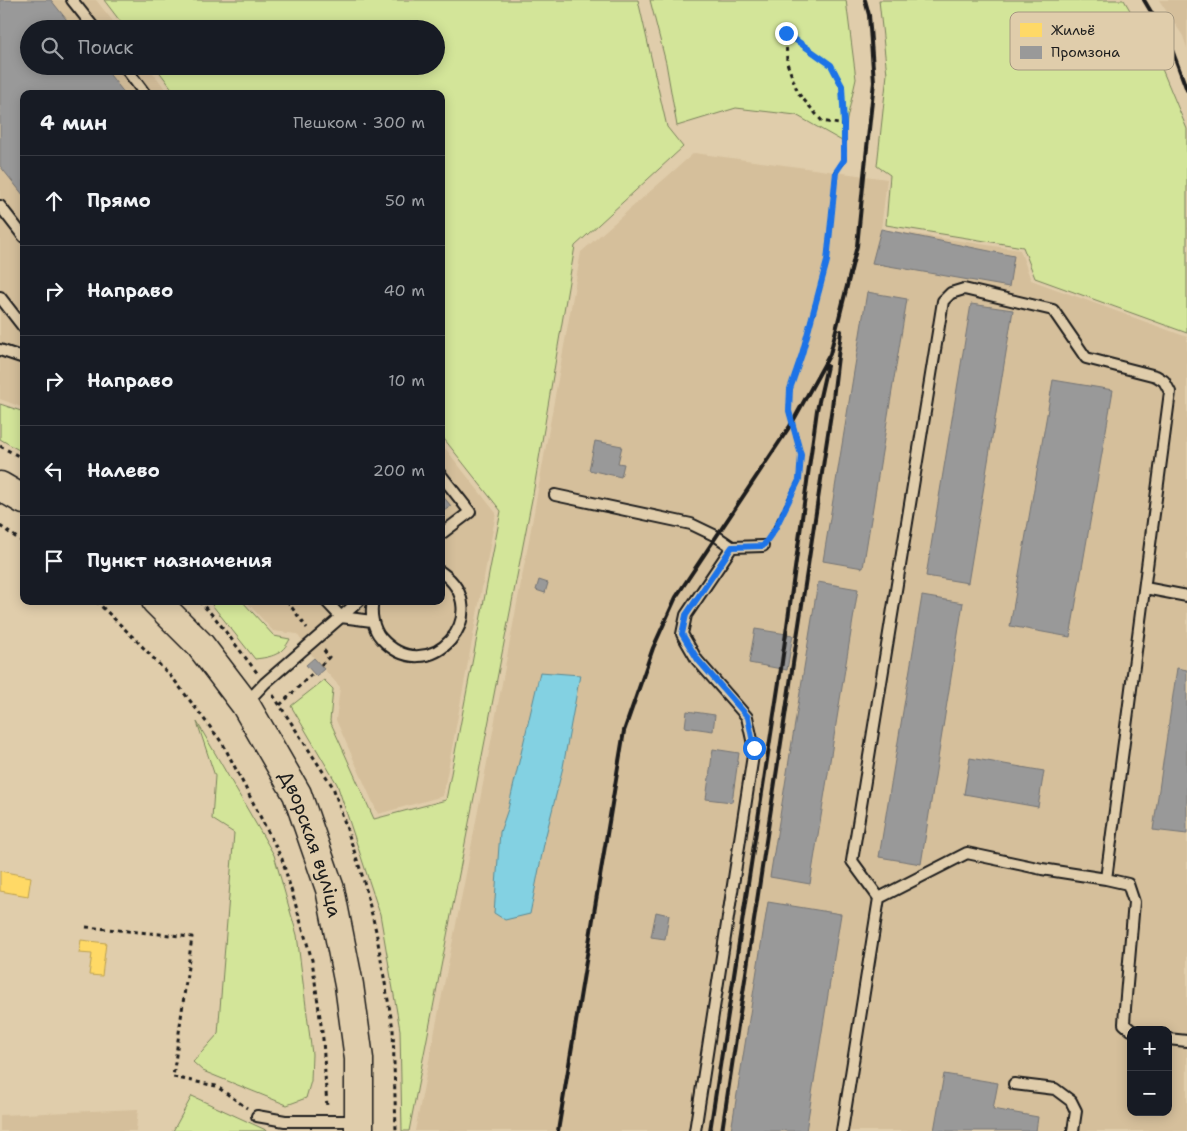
<!DOCTYPE html>
<html lang="ru">
<head>
<meta charset="utf-8">
<style>
  body { margin:0; font-family:"Shantell Sans",sans-serif; background:#20242c; color:#f1f3f6 }
  .controls { position:absolute; right:15px; bottom:15px; display:grid; overflow:hidden; border-radius:10px; box-shadow:0 2px 12px #0003 }
  .controls button { width:45px; height:45px; display:grid; place-items:center; padding:0; border:0; border-bottom:1px solid #363941; background:#171b24; color:#f1f3f6; font:25px sans-serif }
  .stop { position:absolute; width:15px; height:15px; margin:-11px; border:4px solid #1a73e8; border-radius:50%; background:#fff }
  .stop.end { background:#1a73e8; border-color:#fff; box-shadow:0 1px 5px #0008 }
  .list { margin:0; padding:0; list-style:none }
  h2 { display:flex; justify-content:space-between; align-items:center; height:65px; margin:0; padding:0 20px; font-size:21px }
  h2 small { font-size:16px; font-weight:400; color:#9ea1a6 }
  .list li { display:grid; grid-template-columns:32px 1fr auto; gap:15px; align-items:center; box-sizing:border-box; height:90px; padding:0 20px; border-top:1px solid #363941 }
  .list b { display:block; font-size:19px; white-space:nowrap }
  .list em { font-size:16px; font-style:normal; color:#9ea1a6 }
  .icon { flex:none; width:28px; height:28px; fill:none; stroke:currentColor; stroke-width:2; stroke-linecap:round; stroke-linejoin:round }
  .map { position:relative; flex:none; width:1187px; height:1131px; overflow:hidden }
  .search { position:absolute; background:#171b24; box-shadow:0 2px 12px #0003; left:20px; top:20px; width:425px; height:55px; display:flex; align-items:center; gap:12px; box-sizing:border-box; padding:0 18px; border-radius:28px; color:#9ea1a6; font-size:19px }
  .panel { position:absolute; background:#171b24; box-shadow:0 2px 12px #0003; left:20px; top:90px; width:425px; height:515px; border-radius:10px }
  .map>svg:first-child { display:block }
  .built { fill:#d5bf9b; fill-rule:evenodd }
  .green { fill:#d3e599; stroke:#78805a }
  .water { fill:#83d1e2; stroke:#5a8993 }
  .homes { fill:#ffd966; stroke:#bba050 }
  .industry { fill:#999; stroke:#747474 }
  .lines { fill:none; stroke-linecap:round; stroke-linejoin:round }
  .lane-casing { stroke:#1c1c1c; stroke-width:14 }
  .secondary-casing { stroke:#1c1c1c; stroke-width:31 }
  .path { stroke:#1c1c1c; stroke-width:3; stroke-dasharray:4 4; stroke-linecap:butt }
  .lane { stroke:#e0cdab; stroke-width:10 }
  .secondary { stroke:#e0cdab; stroke-width:28 }
  .rail { stroke:#1c1c1c; stroke-width:4 }
  .route { stroke:#1a73e8; stroke-width:6 }
  .labels { text-anchor:middle; dominant-baseline:central; stroke-width:5; stroke-linejoin:round; paint-order:stroke }
  .street-label { font-size:19px; fill:#1c1c1c; stroke:#e0cdab }
  .key { fill:#e0cdab; stroke:#a59880; stroke-width:1 }
  .key-label { font-size:14px; fill:#1c1c1c }
</style>
</head>
<body>
<div class="map">
<svg width="1187" height="1131" viewBox="0 0 1187 1131">
  <rect width="100%" height="100%" fill="#e0cdab"/>
  <filter id="ink" filterUnits="userSpaceOnUse"><feTurbulence type="fractalNoise" baseFrequency=".02" numOctaves="2"/><feDisplacementMap in="SourceGraphic" scale="10" xChannelSelector="R" yChannelSelector="G"/><feConvolveMatrix kernelMatrix="1 2 1 2 8 2 1 2 1" color-interpolation-filters="sRGB"/></filter>
  <g filter="url(#ink)">
    <path class="built" d="M0,0H96L119,29H29V66H148L169,94H24V408L0,399Z
      M1159,0H1187V48L1183,36Z
      M694,153L887,179L881,229L1020,250L1031,280L1187,337V1131H415L466,874L529,540L581,252ZM1131,1030H1168V1112H1131Z
      M441,443L496,513L443,796L378,814L336,720L340,687L314,658L297,634L273,631L246,601H441Z
      M138,1109L136,1131H0V1115Z"/>
    <path class="green" d="M104,0H638L667,127L683,147L575,246L533,494L409,1131H402L400,1030L380,914L337,784L291,706L324,680L333,689L330,721L374,819L446,800L501,511L441,435V94H176L155,66H436V29H126Z
      M650,0H846L856,79L842,141L796,115L736,108L677,126L666,63Z
      M879,0H1124L1157,57L1187,129V333L1035,278L1023,247L886,225L890,175L877,166L887,74Z
      M0,404L24,412V453L0,439Z
      M209,601H242L274,636L290,639C282,655 272,657 255,659Z
      M197,722L274,855L297,935L312,1054L311,1081L306,1098L287,1105L203,1071L193,1062L218,1034L234,833L212,819L215,776Z
      M192,1096L268,1131H173Z"/>
    <path class="water" d="M540,672L580,675L563,767L545,839L530,914L505,920L494,913L500,832L508,809Z"/>
    <path class="homes" d="M0,871L31,877L28,896L0,891Z
      M81,940L106,943L102,976L89,975L92,954L79,953Z"/>
    <path class="industry" d="M0,0H51L74,29H29V66H103L125,94H24V196L0,166Z
      M881,229L1014,256L1009,287L872,263Z
      M867,292L907,299L863,568L823,561Z
      M971,304L1013,310L968,583L926,576Z
      M1053,380L1113,390L1070,637L1010,626Z
      M595,441L622,446L618,463L624,464L621,477L589,470Z
      M441,494L451,506L441,513Z
      M539,580L548,583L545,593L536,590Z
      M818,582L858,589L810,884L770,877Z
      M922,596L963,603L921,864L879,857Z
      M755,629L793,635L787,670L749,663Z
      M314,658L324,669L316,676L306,665Z
      M1177,668L1187,670V834L1153,830Z
      M687,711L715,715L713,731L685,727Z
      M713,749L739,753L732,802L706,799Z
      M970,758L1044,771L1038,807L964,794Z
      M768,902L841,914L806,1131H731Z
      M656,912L669,915L665,939L651,937Z
      M944,1074L998,1083L993,1109L1038,1117L1036,1131H934Z"/>
    <g class="lines">
      <defs>
        <path id="lane" d="M72,0L95,29
          M124,66L145,94
          M0,206L24,237
          M0,297L24,328
          M0,350L24,358
          M441,475L470,512L441,534
          M555,495L691,524L716,536L732,547L686,615L682,634L697,660L747,717L754,749L695,1131
          M732,547L763,546
          M1145,588L1187,596
          M373,601C370,613 373,629 381,638C429,692 498,612 441,572
          M341,617L372,621
          M341,617L359,601
          M246,703L265,683L341,617L326,601
          M879,898L967,853L1042,869L1106,879L1128,884L1134,902L1125,1008L1124,1024L1131,1030
          M1168,1039L1187,1041
          M1014,1084L1055,1089L1071,1101L1076,1111L1073,1131
          M257,1116L285,1121H358
          M842,1131L879,898L852,861L943,301L951,293L964,289L1053,310L1086,358L1156,376L1164,381L1170,392L1106,879"/>
        <g id="secondary">
          <path d="M0,486L24,500"/>
          <path id="s1" d="M156,601L200,645L245,704L297,794L330,889L349,985L359,1059V1131"/>
        </g>
      </defs>
      <use href="#lane" class="lane-casing"/>
      <use href="#secondary" class="secondary-casing"/>
      <path class="path" d="M0,446L24,459
        M0,526L24,543
        M770,535L799,480L801,455L789,411L790,389L802,354L827,261L836,172L844,160V125L842,85L831,65L786,33L787,63L798,93L822,121L844,125
        M96,601L138,642L175,681L223,744L282,859L312,960L323,1039L327,1108
        M199,601L216,619L258,674
        M287,601L307,628
        M321,665L329,657L323,649
        M273,695L333,787L363,878L376,931L393,1029L396,1131
        M280,705L313,673
        M86,927L192,937L173,1077L216,1086L247,1108"/>
      <use href="#lane" class="lane"/>
      <use href="#secondary" class="secondary"/>
      <path class="rail" d="M1144,0L1169,42L1187,90
        M558,1131L624,731L653,648L676,597L792,423L830,354L857,246L864,176L874,82L869,15L865,0
        M710,1131L781,669L817,410L827,366
        M722,1131L832,407L841,331"/>
    </g>
  </g>
  <g class="lines" filter="url(#ink)">
    <path class="route" d="M754,748L748,717L698,660L682,634L686,615L732,547L763,546L775,529L799,480L801,455L789,411L790,389L802,354L827,261L836,172L844,160V125L842,86L831,65L786,33"/>
  </g>
  <g class="labels">
    <g class="street-label">
      <text stroke="none"><textPath href="#s1" startOffset="292">Дворская вуліца</textPath></text>
    </g>
  </g>
  <rect x="1010" y="12" width="164" height="58" rx="8" class="key"/>
  <rect x="1020" y="23" width="22" height="14" fill="#ffd966"/>
  <rect x="1020" y="46" width="22" height="13" fill="#999"/>
  <g class="key-label">
    <text x="1051" y="35">Жильё</text>
    <text x="1051" y="57">Промзона</text>
  </g>
</svg>
<div class="controls">
<button>+</button>
<button>−</button>
</div>
<div class="stop" style="left:754px;top:748px"></div>
<div class="stop end" style="left:786px;top:33px"></div>
<div class="search"><svg class="icon" aria-label="search" viewBox="0 0 24 24"><circle cx="10" cy="10" r="6"/><path d="M15 15l6 6"/></svg>Поиск</div>
<section class="panel">
<h2>4 мин<small>Пешком · 300 m</small></h2>
<ul class="list">
<li><svg class="icon" aria-label="ahead" viewBox="0 0 24 24"><path d="M12 20V5M6 11l6-6 6 6"/></svg><div><b>Прямо</b></div><em>50 m</em></li>
<li><svg class="icon" aria-label="right" viewBox="0 0 24 24"><path d="M7 20v-9h11M14 6l5 5-5 5"/></svg><div><b>Направо</b></div><em>40 m</em></li>
<li><svg class="icon" aria-label="right" viewBox="0 0 24 24"><path d="M7 20v-9h11M14 6l5 5-5 5"/></svg><div><b>Направо</b></div><em>10 m</em></li>
<li><svg class="icon" aria-label="left" viewBox="0 0 24 24"><path d="M17 20v-9H6M10 6l-5 5 5 5"/></svg><div><b>Налево</b></div><em>200 m</em></li>
<li><svg class="icon" aria-label="arrive" viewBox="0 0 24 24"><path d="M6 21V4h12l-3 4 3 4H6"/></svg><div><b>Пункт назначения</b></div></li>
</ul>
</section>
</div>
</body>
</html>
